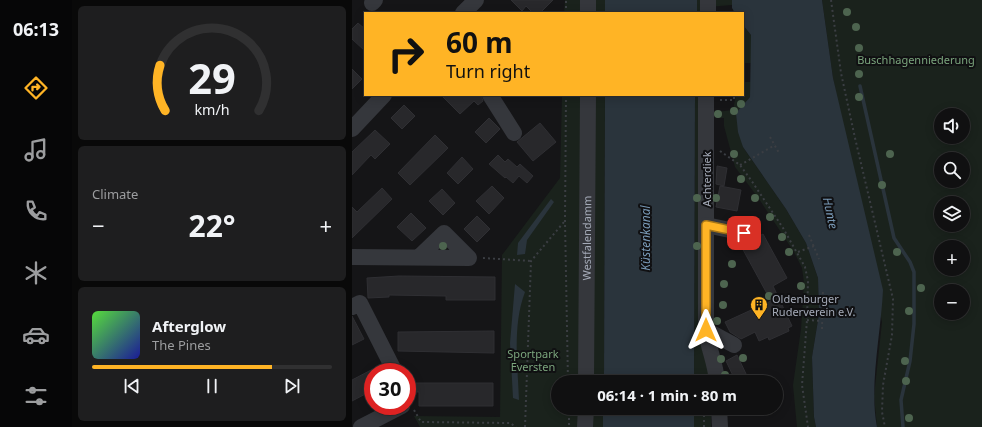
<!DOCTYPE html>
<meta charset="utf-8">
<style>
body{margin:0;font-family:"Noto Sans",sans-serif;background:#1e1e1f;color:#f1f3f6;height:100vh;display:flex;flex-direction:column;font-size:15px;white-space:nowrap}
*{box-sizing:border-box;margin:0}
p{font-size:13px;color:#9c9d9f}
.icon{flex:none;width:22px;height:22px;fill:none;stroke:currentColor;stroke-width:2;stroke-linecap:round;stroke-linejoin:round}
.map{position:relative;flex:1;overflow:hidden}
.drawer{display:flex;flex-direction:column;gap:6px;padding:6px;background:#090909;width:280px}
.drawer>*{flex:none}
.hud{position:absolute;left:12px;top:12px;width:380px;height:84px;border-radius:0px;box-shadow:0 2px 10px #0003,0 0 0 1px #303031;background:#ffb425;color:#111;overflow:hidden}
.controls{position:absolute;left:582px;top:108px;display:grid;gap:8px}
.controls a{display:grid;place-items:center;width:36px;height:36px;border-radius:50%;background:#101011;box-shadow:0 2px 10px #0003,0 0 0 1px #303031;font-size:20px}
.speed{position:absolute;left:12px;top:363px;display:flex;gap:8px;font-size:20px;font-weight:700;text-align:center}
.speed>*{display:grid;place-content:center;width:52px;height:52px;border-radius:50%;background:#101011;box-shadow:0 2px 10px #0003,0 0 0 1px #303031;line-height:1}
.speed .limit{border:6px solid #d22;background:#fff;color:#111}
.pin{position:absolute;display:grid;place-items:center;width:34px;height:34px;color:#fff;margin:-17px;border-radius:8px;box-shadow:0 2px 6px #0006}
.me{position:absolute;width:44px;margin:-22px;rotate:0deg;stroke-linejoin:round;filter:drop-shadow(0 0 3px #0008)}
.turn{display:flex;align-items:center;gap:14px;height:84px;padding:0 16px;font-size:18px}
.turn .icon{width:52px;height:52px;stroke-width:2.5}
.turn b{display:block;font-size:28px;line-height:34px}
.big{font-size:30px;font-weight:700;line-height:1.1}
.drawer .widget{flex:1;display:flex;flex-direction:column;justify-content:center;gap:6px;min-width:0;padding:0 14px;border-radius:6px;background:#1e1e1f}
.drawer .dial{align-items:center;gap:0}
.dial svg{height:104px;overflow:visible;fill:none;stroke:#303031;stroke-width:7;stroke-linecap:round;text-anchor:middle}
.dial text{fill:#f1f3f6;stroke:none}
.song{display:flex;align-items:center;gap:12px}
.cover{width:48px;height:48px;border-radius:6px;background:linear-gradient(135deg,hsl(110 70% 55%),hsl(240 70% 35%))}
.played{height:4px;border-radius:2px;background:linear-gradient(90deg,#ffb425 75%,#303031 75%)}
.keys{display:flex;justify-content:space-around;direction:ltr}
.heat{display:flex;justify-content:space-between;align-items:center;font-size:22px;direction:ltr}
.trip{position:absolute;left:199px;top:375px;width:232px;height:40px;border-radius:20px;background:#101011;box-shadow:0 2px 10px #0003,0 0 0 1px #303031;font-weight:700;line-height:40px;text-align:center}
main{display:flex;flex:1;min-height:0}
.tab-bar{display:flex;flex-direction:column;width:72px;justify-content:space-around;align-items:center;background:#060607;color:#9c9d9f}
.tab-bar .icon{width:28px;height:28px}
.tab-bar .active{color:#ffb425}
.tab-bar b{font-size:18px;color:#f1f3f6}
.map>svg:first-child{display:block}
.green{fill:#1a221c;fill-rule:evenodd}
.water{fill:#2a343c}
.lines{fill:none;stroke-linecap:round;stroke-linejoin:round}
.stream{stroke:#2a343c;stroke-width:3.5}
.building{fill:#28282b;stroke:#2f2f33}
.path{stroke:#3b3e43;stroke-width:2;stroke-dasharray:2 3;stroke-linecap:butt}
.minor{stroke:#35373c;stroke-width:16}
.tree{fill:#4d644f}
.route-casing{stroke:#a67518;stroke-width:10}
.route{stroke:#ffb425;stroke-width:7}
.labels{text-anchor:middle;stroke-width:4;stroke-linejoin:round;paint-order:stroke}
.park-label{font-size:11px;fill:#7ba57d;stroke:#101012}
.street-label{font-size:11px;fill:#a5abb8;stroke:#101012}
.poi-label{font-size:11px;fill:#a5abb8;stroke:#101012;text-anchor:start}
.water-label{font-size:12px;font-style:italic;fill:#799ab7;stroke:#101012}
</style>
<main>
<nav class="tab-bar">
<b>06:13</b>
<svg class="icon active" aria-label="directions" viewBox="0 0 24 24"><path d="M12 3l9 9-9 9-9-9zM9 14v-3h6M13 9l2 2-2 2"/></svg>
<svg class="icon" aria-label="music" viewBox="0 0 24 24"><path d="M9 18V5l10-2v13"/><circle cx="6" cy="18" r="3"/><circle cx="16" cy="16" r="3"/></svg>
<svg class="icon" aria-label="phone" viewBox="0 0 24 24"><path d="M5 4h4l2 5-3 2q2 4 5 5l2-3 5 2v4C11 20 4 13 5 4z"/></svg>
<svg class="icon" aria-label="climate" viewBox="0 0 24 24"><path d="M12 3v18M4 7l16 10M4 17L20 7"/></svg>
<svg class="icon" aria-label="car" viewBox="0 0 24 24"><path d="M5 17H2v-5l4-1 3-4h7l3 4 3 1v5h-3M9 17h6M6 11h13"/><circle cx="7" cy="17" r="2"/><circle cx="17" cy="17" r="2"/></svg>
<svg class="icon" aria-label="filters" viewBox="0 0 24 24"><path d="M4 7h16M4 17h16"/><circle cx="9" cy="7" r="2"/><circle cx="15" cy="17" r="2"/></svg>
</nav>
<section class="drawer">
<div class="widget dial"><svg viewBox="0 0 100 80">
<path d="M14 69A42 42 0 1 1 86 69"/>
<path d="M14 69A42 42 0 0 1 10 34" stroke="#ffb425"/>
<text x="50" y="56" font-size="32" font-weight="700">29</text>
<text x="50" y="72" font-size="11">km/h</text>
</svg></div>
<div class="widget"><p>Climate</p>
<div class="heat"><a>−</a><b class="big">22°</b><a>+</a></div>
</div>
<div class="widget">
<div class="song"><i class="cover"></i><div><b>Afterglow</b><p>The Pines</p></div></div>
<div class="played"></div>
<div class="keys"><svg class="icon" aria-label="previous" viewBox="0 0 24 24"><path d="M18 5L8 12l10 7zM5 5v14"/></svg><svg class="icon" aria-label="pause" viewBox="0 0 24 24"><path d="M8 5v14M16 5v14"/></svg><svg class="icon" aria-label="next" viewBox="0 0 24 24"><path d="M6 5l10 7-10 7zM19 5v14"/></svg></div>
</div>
</section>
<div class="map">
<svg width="630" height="427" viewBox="0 0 630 427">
<rect width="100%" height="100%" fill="#151517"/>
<!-- green -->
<g class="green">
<path d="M213,0H253V13H212Z"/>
<path d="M345,0H380V5L356,7V13H345Z"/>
<path d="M470,0H630V427H525L522,396L530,322L481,78ZM589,115H611V137H589ZM589,159H611V181H589ZM589,203H611V225H589ZM589,247H611V269H589ZM589,291H611V313H589Z"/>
<path d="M391,25L399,35V63H391Z"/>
<path d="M391,82H399L398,97L390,106L391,147L434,209L454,243L466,278L467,314L460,357L462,417L464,427H445L441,385L449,329L452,283L450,268L442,252L407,199L383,167L372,126V118H364V112L381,110L384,95H391Z"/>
<path d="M210,95H253L252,382H206V408H251V427H68L62,416L148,417L150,255L208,178Z"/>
<path d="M343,95H355L359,382H342Z"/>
<rect x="342" y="408" width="17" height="19"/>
</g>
<!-- water -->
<g class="water">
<rect x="253" y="0" width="92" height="13"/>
<path d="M380,0H470L481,78L531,290C529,333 517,386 525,427H464L462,417L460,357L467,314L466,278L454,243L434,209L391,147L386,132L384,113L398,97L399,35L391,25V13H383L380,8Z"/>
<path d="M253,95H343L342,382H252Z"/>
<path d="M199,199L202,202L175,240L173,254L165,255L166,243Z"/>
<path d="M163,284L173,292C160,326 166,365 167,400L161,398L158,343Z"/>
<rect x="251" y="408" width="91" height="19"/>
</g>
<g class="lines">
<!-- stream -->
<path class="stream" d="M508,86L542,238L558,262L562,272V324L558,361L549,400L551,427"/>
</g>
<!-- building -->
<g class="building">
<path d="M159,0H201L188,13H181L174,6L170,11Z"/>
<path d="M6,23L13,29V51L0,39V29Z"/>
<path d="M0,69L10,79L0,89Z"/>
<path d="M89,95H129L131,101L126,105L122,101L108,114Z"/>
<path d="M52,105L63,116L50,129L39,118Z"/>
<path d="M137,118L148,129L134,143L123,132Z"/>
<path d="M188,123L204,142L181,161L165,142Z"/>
<path d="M23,130L38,144L23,159L19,155L0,175V152Z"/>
<path d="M83,135L96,148L58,185L46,173Z"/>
<path d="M146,155L153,162L156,159L165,167L168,164L181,176L175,183L167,176L161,183L154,177L153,178L137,164Z"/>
<path d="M110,157L121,169L106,184L95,173Z"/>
<path d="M365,166L375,168L372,186L364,184Z"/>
<path d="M140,186L152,198L137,214L124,201Z"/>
<path d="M368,186L389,190L385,211L364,207Z"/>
<path d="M30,188L40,199L0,238V207L5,212Z"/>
<path d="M90,189L103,203L91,215L77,201Z"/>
<path d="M59,213L74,228L60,241L45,227Z"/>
<path d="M125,216L138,229L125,242L112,229Z"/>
<path d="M411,234L435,278L421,286L440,326L436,328L437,331L417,340L416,337L407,341L403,332L389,339L378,332L373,322L419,301L389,246Z"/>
<path d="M47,276L143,277V300H94V296L37,295V297L16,298L15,278Z"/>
<path d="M0,316L12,339L0,345Z"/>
<path d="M142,331V353L46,351V332Z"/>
<path d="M385,355L396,378L387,382H384L374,361Z"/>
<path d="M21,369V390L0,401V380Z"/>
<path d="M59,383H141V406H67V392H59Z"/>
</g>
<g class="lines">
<!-- path -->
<g class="path">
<path d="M479,0L489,73L503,138L541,299L540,335L531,385L530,412L533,427"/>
<path d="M214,13V0"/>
<path d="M214,95L213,221L216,382"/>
<path d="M368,100H382V95"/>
<path d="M418,137L427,153"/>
<path d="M368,151L388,165L399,180L431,228L453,267L456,281L455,320L450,385L456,427"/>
<path d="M388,165L423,145"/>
<path d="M457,235L467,259"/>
<path d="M446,252L462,246"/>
<path d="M131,258L179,261"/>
<path d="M456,300H470"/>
<path d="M455,320L470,321"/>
<path d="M470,329L471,289"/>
<path d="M217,408V427"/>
<path d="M62,410L69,422L158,423L164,427"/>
<path d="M173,427L179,261L212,222"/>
<path d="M352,427V408"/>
</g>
<!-- minor -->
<g class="minor">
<path d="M236,0V13"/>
<path d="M20,3L23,0"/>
<path d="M111,13L124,0"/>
<path d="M356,13V0"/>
<path d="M138,95L162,133"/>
<path d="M354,95V330C356,348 364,364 365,382"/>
<path d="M0,129L32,95"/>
<path d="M354,225L392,233"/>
<path d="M0,257L117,258L92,233L67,257"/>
<path d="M0,307L8,303L43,372"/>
<path d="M354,330L382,345"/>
<path id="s1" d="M234,382L236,95"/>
<path d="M367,408L368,427"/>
<path d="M9,427L50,406"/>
<path d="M233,427L234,408"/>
</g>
</g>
<!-- trees -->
<g class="tree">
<circle cx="495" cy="12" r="4"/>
<circle cx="504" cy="27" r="4"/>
<circle cx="507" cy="48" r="4"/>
<circle cx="507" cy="74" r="4"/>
<circle cx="507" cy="97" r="4"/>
<circle cx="389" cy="104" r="4"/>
<circle cx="382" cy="111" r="4"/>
<circle cx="366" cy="114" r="4"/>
<circle cx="382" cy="154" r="4"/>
<circle cx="538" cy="154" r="4"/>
<circle cx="389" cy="179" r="4"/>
<circle cx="530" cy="185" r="4"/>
<circle cx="345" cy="198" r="4"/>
<circle cx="364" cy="198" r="4"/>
<circle cx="403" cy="198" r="4"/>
<circle cx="418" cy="217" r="4"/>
<circle cx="430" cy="237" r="4"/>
<circle cx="91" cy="246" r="4"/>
<circle cx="345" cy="246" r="4"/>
<circle cx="437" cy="252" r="4"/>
<circle cx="545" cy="252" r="4"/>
<circle cx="380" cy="264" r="4"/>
<circle cx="372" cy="284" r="4"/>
<circle cx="449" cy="286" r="4"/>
<circle cx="569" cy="288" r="4"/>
<circle cx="417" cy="296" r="4"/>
<circle cx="371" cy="305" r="4"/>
<circle cx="557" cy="311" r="4"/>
<circle cx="365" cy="321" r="4"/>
<circle cx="391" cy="358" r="4"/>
<circle cx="369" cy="359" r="4"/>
<circle cx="553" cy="361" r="4"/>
<circle cx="373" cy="375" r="4"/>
<circle cx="554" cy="381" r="4"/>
<circle cx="557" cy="418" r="4"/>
</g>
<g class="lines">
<defs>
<path id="route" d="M354,330V225L392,233"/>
</defs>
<!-- route casing -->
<use href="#route" class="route-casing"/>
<!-- route -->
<use href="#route" class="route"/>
</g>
<!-- icons -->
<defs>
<symbol id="building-pin" viewBox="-11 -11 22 30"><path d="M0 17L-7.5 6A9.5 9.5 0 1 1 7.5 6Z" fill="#ffb425" stroke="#101012"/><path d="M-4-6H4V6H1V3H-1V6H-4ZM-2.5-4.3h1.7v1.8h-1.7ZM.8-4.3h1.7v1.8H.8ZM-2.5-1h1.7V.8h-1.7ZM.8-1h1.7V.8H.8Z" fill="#111"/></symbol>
</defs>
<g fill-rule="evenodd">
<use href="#building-pin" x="397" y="295" width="20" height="27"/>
</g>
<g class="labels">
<!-- park labels -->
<g class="park-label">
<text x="564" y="64">Buschhagenniederung</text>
<text x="181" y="358">Sportpark<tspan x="181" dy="13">Eversten</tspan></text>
</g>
<!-- street labels -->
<g class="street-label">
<text transform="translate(355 179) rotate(-90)" y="4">Achterdiek</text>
<text dy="4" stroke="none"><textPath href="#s1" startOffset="144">Westfalendamm</textPath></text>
</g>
<!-- poi labels -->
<g class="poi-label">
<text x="420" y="303">Oldenburger<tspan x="420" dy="13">Ruderverein e.V.</tspan></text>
</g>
<!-- water labels -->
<g class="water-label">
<text transform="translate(478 213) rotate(78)" y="4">Hunte</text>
<text transform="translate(294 238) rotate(-90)" y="4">Küstenkanal</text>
</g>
</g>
</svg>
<div class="controls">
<a><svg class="icon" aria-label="sound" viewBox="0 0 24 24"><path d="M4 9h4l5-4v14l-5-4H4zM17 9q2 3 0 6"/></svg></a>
<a><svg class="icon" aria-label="search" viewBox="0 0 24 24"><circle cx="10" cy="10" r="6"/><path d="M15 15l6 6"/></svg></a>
<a><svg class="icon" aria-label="layers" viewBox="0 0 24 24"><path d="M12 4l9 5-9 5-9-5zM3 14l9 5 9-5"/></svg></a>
<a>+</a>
<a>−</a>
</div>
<div class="speed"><div class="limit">30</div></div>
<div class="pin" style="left:392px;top:233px;background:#d93025"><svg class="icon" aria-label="arrive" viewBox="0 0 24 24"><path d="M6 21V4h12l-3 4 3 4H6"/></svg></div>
<svg class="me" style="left:354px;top:330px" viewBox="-20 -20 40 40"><path d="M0-17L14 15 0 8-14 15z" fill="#ffb425" stroke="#fff" stroke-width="4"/></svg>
<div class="trip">06:14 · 1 min · 80 m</div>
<div class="hud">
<div class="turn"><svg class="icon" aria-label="right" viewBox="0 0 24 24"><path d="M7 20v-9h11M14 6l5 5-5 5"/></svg><div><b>60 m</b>Turn right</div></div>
</div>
</div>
</main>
